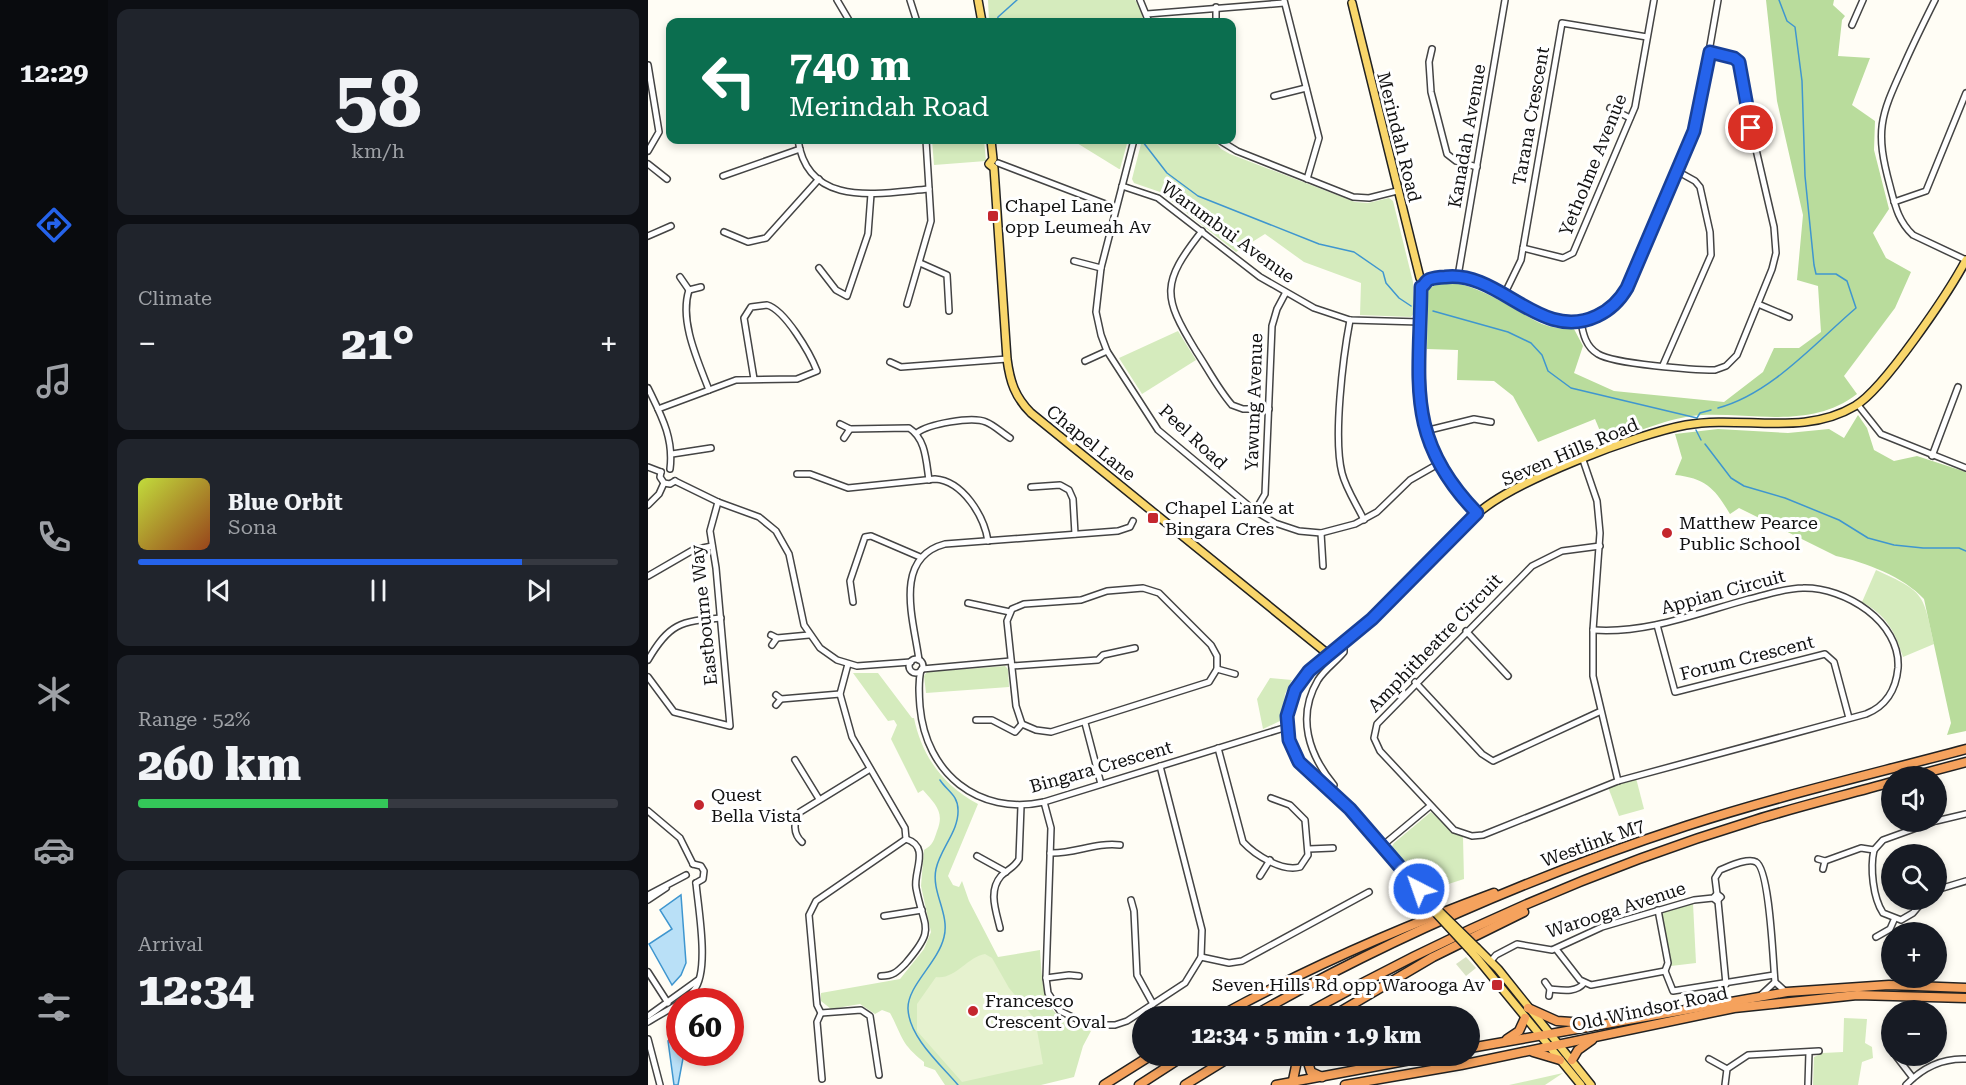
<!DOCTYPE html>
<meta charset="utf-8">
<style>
body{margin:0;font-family:"Roboto Serif",serif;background:#20242c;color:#f1f3f6;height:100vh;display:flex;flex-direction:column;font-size:22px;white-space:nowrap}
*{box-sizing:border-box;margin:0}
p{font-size:20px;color:#9ea1a6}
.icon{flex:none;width:33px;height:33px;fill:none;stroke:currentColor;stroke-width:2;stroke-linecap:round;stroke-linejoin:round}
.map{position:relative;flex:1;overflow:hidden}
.drawer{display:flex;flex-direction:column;gap:9px;padding:9px;background:#0d0f14;width:540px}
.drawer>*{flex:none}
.hud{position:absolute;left:18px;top:18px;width:570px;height:126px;border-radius:12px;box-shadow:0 3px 9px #0003;background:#0b6e4f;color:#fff;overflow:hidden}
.controls{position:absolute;left:1233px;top:766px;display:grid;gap:12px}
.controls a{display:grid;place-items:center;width:66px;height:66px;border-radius:50%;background:#171b24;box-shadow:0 3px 9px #0003;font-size:30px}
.speed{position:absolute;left:18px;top:988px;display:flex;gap:12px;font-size:30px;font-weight:700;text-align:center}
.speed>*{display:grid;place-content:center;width:78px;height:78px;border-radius:50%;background:#171b24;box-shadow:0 3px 9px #0003;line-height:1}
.speed .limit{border:9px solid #d22;background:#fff;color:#111}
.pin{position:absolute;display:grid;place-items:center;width:51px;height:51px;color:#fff;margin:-26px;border:3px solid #fff;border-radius:50%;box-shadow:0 2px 6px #0007}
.me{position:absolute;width:66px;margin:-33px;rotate:319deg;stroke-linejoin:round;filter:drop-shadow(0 0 4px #0008)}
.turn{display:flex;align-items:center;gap:21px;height:126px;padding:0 24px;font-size:27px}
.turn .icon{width:78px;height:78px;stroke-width:2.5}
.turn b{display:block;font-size:42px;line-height:51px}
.big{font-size:45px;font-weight:800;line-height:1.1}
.drawer .widget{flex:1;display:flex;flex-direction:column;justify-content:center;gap:9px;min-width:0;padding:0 21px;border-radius:12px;background:#20242c}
.drawer .dial{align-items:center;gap:0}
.dial b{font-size:78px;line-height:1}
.song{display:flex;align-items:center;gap:18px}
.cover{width:72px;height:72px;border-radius:9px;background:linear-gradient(135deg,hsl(70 70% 55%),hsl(20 70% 35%))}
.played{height:6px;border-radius:3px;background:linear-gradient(90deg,#2563eb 80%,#363941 80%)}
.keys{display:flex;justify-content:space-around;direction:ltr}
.heat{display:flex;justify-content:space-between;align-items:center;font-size:33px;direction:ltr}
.charge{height:9px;border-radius:4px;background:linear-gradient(90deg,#34c759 52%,#363941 0)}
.trip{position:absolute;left:484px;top:1006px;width:348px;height:60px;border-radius:30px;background:#171b24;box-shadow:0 3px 9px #0003;font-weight:800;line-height:60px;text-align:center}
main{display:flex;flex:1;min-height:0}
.tab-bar{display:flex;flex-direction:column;width:108px;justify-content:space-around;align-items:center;background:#090b0e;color:#9ea1a6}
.tab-bar .icon{width:42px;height:42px}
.tab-bar .selected{color:#2563eb}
.tab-bar b{font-size:27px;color:#f1f3f6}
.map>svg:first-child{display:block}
.green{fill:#d5ebbd}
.forest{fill:#b9dc9c}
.cemetery{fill:#d9e3c4}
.pitch{fill:#e6f2cf}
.water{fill:#b9e0f7;stroke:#3f96cf;stroke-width:1.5}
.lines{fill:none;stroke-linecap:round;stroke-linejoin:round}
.stream{stroke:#3f96cf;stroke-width:1.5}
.minor-casing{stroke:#444;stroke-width:8}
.major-casing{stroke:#222;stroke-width:10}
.highway-casing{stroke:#222;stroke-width:11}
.minor{stroke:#fff;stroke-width:5}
.major{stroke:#f9d66b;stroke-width:7}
.highway{stroke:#f5a25d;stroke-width:8}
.major-bridge-casing{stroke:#222;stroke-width:10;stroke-linecap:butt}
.major-bridge{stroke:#f9d66b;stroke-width:7}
.route-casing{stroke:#184099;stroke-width:15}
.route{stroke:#2563eb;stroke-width:10}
.poi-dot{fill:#c4262e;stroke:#fff;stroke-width:2}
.labels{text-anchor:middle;stroke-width:6;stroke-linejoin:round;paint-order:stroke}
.street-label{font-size:18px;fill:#111;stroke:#fff}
.poi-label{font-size:18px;fill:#111;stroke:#fff;text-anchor:start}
</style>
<main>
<nav class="tab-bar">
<b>12:29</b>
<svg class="icon selected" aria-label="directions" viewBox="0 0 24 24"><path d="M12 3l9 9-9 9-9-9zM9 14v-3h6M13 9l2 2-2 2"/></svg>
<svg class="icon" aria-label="music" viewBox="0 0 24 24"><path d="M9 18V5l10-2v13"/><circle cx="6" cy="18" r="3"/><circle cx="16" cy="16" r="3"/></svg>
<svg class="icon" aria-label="phone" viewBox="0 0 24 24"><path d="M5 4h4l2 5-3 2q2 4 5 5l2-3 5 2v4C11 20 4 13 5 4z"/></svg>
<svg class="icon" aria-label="climate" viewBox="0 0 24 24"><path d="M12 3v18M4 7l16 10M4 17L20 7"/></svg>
<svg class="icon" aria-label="car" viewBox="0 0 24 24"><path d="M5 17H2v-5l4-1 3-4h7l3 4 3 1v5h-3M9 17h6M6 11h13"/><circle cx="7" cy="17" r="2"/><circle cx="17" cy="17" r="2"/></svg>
<svg class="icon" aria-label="filters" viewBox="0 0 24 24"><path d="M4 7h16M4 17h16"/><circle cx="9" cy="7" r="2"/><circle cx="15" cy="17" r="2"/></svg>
</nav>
<section class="drawer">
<div class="widget dial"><b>58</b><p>km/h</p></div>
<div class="widget"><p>Climate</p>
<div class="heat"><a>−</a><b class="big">21°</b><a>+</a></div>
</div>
<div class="widget">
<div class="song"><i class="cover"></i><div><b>Blue Orbit</b><p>Sona</p></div></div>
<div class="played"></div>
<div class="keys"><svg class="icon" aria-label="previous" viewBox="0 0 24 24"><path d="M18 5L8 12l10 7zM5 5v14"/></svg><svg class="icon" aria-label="pause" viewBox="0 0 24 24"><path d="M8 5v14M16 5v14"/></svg><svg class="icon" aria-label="next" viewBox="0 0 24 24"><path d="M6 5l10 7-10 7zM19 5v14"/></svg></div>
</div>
<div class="widget"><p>Range · 52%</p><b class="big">260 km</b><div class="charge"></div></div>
<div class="widget"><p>Arrival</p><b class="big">12:34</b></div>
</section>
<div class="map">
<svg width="1318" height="1085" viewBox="0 0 1318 1085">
<rect width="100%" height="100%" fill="#fffdf5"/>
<!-- green -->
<g class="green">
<path d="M340,0H487L494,10L495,22H341Z"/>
<path d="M284,140H336L338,161L286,165Z"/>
<path d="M424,140H480L472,169H471Z"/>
<path d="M494,140H566L573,149L582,154L707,202L720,203L741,198L745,201L765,282L766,313L763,317L712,315L713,283L656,262L617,234L588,252L512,192L486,183L484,179Z"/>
<path d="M530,331L548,360L494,394L471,358Z"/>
<path d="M1228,570C1277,592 1275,593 1286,644L1255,657C1247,631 1238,615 1214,602Z"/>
<path d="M357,666L360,669L361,687L278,693L276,676L279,672Z"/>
<path d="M205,673H230L264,718H266C274,757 296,786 330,804L300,876L305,885L311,887L314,881L321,901L350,957L392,950C395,994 394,1018 443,1031L435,1046L426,1077L393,1085H297L287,1070L276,1066V1062C252,1043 255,1037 242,1013L234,1010L227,1014L212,1004L183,1009L173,1001V993L252,979L276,949L283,932L273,886L276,850C285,845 286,840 289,831C297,812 287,804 275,790L270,793L243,739L249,725L246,720L240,721Z"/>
<path d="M622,678L644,680L637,694L634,720L615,729L609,699Z"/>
<path d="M988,778L996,809L971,816L960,787Z"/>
<path d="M783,812L804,831L815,837L816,879L782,890L774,882L772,883L743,848L746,843Z"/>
<path d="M1045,903L1048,963L1023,966L1012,917L1016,912Z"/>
<path d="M1196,1018L1219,1019L1217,1043L1224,1047L1225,1058L1214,1062L1210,1085H1165L1166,1057L1175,1053L1195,1052Z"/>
<path d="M915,1073L897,1085H861Z"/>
</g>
<!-- forest -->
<g class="forest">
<path d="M1118,0H1186L1185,5L1197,16L1194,20L1190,56L1222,58L1204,105L1227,121L1226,150L1241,209L1225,233L1238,258L1263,272L1247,308L1196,376L1209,394C1164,429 1106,413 1054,415C1021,417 988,433 957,443L947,419L890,442L865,396L846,381L809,380L810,350L779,349L780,291C802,263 870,313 894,324C904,328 915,329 926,329L935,346L926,373L966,391L1076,402L1115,372L1126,348H1151L1173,332L1170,286L1149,280L1155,215L1129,101Z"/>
<path d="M1210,415L1219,428L1226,450L1246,461L1269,456L1318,472V731L1299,735L1303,723L1276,599C1256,577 1217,562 1188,556L1091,508L1082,514C1067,489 1058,478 1027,475L1034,458L1027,434L1070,429L1140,433L1181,429L1196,438Z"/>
</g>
<!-- cemetery -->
<path class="cemetery" d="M818,957L828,968L818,976L808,964Z"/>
<!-- pitch -->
<path class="pitch" d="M337,954L344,958L361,988L387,1019L395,1064L314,1082L269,1031V1004L288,977C307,980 319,957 337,954Z"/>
<!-- water -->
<g class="water">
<path d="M33,895L38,963L33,975L24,985L1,944L24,929L12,910Z"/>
<path d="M67,992L73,993L77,1000L55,1002Z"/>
<path d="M31,1025L32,1053H36L30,1085H26L20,1041Z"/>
</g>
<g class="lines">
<!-- stream -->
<g class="stream">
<path d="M349,22L350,17L369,0"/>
<path d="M495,142L519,173L550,196L671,244L706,252L735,272L738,283L751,298L763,306"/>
<path d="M785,311L860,332L883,343L894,355L900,371L923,388L1049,418"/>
<path d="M1070,408C1123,394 1167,343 1208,308L1199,281L1188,274H1168L1166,265L1157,176L1154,81L1147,27L1139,21L1131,0"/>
<path d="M1049,418L1052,413L1063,410"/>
<path d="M1048,430L1053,440"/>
<path d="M1057,444L1083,478L1096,486L1137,498L1191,520L1220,538L1246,545L1275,548H1311L1318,551"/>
<path d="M292,780C299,791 310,795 310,810C311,831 292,849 288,869C283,892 302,914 296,937C290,963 259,986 260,1009C261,1037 293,1065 310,1085"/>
</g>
<defs>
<g id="minor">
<path d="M189,0L202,22"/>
<path d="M262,0L269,22"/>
<path d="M492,0L501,22"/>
<path d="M636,0L671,138L659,179"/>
<path d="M1287,0C1276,22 1265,44 1255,67C1232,117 1227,131 1242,186C1247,205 1250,221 1265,235L1318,260"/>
<path d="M499,14L636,3"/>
<path d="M568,22V7"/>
<path d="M1204,25L1215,0"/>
<path d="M784,49L781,62L783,92L799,154L808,161L829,167"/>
<path d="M0,65L11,132L0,151"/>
<path d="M626,96L658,88"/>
<path d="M962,108L982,118"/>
<path d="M150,140C160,209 231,193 281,189"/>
<path d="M486,140L453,268L448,312L453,335L459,351L510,430L607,511L627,523L651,531L673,533L707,524L729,512L762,480L790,464"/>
<path d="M571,140L589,151L705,197L721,198L749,191"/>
<path d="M350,163L468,208"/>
<path d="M0,164L19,179"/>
<path d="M75,176L152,149"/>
<path d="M474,186L510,198L612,277L666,308L702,320L772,322"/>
<path d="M1246,202L1278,191L1318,93"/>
<path d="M554,231C513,283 514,296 548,351C560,369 570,389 584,405L595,409H621"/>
<path d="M76,232L100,242L118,238L171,179"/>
<path d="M0,236L23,226"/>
<path d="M875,248L915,258L925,253L987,107L1006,0"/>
<path d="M426,261L453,268"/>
<path d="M272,263L299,275L301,311"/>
<path d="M171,268L188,290L199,296L220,234L223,194"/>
<path d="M810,276L857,0"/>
<path d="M32,277L41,290"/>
<path d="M778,281C792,278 804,274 818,278C863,289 901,340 950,316C962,310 972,300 979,288L1049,120L1070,0"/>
<path d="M41,290C31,321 50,361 61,390"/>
<path d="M41,290L53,287"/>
<path d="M856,295L873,260L914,23L999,37"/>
<path d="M259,304L283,221L278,140"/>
<path d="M1110,304L1141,317"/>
<path d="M702,320C695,357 685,438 694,473C698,489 709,505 716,520"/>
<path d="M933,322C935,334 938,347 950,354C966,364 1046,370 1067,370L1078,366L1089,355L1124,269L1128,253L1126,227L1103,128L1092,65L1086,58L1062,52"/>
<path d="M437,361L459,351"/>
<path d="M242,362L253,367L359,359"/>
<path d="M1015,365L1063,255L1062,232L1052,187L1047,181L1029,171"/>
<path d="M0,388C13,415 26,438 22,469"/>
<path d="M1210,405L1233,434L1318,468"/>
<path d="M10,409L88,380L149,379L169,371C162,353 137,310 119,305L103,307L96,318L106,379"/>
<path d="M192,424L202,429L261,428C278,439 278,461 281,480"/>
<path d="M777,431L826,419L843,422"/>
<path d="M269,433C280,424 324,416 338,422C346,425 354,433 362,438"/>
<path d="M196,438L202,429"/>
<path d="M24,454L63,448"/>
<path d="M1284,456L1310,387"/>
<path d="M935,460L949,501L952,533L945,630V676L970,781"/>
<path d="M0,467L13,472"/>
<path d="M13,472L12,477L16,483L22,484L27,481"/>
<path d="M149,474H162L200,488L287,479C315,481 336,516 340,541"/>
<path d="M27,481L70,502L111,517L128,531L141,554L156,625L172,648L189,660L209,666L263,662"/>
<path d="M383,487L412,485L421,490L425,499L427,534"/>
<path d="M0,505L11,494L16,483"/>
<path d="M607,511L617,494L624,326L629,309L637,294"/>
<path d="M673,533L675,566"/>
<path d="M0,576L45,550L64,546"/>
<path d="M495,588L511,593L563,645L569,656V669L561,682L403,732L388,730L374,724L368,706L359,621L364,609L376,604L433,600L459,591Z"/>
<path d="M205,602L202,581L217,537L223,536L272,557"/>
<path d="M320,603L362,612"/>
<path d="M1009,625L1027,692L1177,654L1186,662L1201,718"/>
<path d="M945,630C998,634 1050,613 1101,599C1119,595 1137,588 1155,588C1197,587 1253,622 1250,668C1248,690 1238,706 1218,714L970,781L835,835L824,836L806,830L732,751L726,738L729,724L884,566L914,551L952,546"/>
<path d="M818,631L860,676"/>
<path d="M123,635L129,638L124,645"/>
<path d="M129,638L161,635"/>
<circle cx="268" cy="666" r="7"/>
<path d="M0,660C21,624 32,621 73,618"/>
<path d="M271,660C266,621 244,558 297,544L470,531L482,527L485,521"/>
<path d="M200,664L192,694L204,737L257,828L258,839L168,901L161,915L169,1005L173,1013L213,1010L222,1016L231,1075"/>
<path d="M364,666L450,660L455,655L487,648"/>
<path d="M274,669L363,661"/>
<path d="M569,669L587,674"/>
<path d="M273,670C270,682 271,694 272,707C278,773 330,816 396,802L639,727"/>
<path d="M0,677L26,712L82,726L68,568L62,531L70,502"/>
<path d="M767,682L834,754L845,761L951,712"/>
<path d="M128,695L133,699L128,705"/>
<path d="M133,699L192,694"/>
<path d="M328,720H344L367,732L374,724"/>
<path d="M437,723L453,784"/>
<path d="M570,748L595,842C607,855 634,872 652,867L660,855L657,820L642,805L623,798"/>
<path d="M147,760L171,799"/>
<path d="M683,792L686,785C661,755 648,717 670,680C677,669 688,662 696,652V642"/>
<path d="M396,802L403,828L398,978L400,993L412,1011L441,1025H467L479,1021L537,983L553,957L554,930L512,766"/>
<path d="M0,811L32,838L45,864"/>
<path d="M1288,821L1318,814"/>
<path d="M154,842C145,834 145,821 152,812L222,769"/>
<path d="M734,846L782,806"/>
<path d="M661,849L685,848"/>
<path d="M1226,850C1222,868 1225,898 1235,913L1253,920L1265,913L1276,900"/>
<path d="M1226,850L1235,840L1285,822"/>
<path d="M402,853C426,854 448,842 472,845"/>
<path d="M329,856L358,872"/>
<path d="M1170,859L1177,861L1175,869"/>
<path d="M1177,861L1213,848L1226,850"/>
<path d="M45,864L53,866L56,871L55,879L48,883"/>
<path d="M612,876L622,860"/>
<path d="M1288,890L1318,881"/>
<path d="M1069,894L1067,878L1072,870C1080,867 1100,857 1108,862C1122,869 1125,963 1127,982L1138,992"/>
<path d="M0,895L38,875"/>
<path d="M0,900L18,888"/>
<path d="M483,900L486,911L489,975L505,1004"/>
<path d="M1070,901L1078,984"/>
<path d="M1010,910L1020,963L1017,971L1025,991L1126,975"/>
<path d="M236,916L274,910"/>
<path d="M352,928C348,911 340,891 353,876C359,870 367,867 371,859L373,806"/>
<path d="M1228,937L1242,929L1246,920"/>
<path d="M908,949L932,980L943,985L1017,971"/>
<path d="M553,957L581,963L594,961L721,892"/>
<path d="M842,962L848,955L869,944L904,950L954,927L1046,900L1065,898L1069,901L1073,897L1069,894L1065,898"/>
<path d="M0,972L20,1003"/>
<path d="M233,976C245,976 249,972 257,964C289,927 276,930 268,888C265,871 283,847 258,839"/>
<path d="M398,978L421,975L431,976"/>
<path d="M897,982L902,989L901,996"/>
<path d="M902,989C914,990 928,993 936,983"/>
<path d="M1113,995L1127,982"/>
<path d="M173,1013L169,1022L174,1079"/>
<path d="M0,1016L50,980"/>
<path d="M0,1022C15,1012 35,1004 46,990C62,971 50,907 48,883"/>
<path d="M0,1039L12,1085"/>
<path d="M1248,1056L1265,1078"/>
<path d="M1061,1059L1079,1069"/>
<path d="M1077,1085L1079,1069L1100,1055L1171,1051"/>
<path d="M1160,1085L1161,1052"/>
<path d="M1258,1085C1274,1068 1294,1058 1318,1059"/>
</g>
<g id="major">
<path d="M330,0L334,22"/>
<path d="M704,3L772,278"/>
<path d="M343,140L345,159L341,164L346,168L359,359C362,382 367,397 383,413L680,654"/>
<path d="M773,287C772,382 756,438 829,514"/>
<path d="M784,904C757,873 732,840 704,811C684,791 652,774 643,746C623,685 679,657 718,624C758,590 790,548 829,514C865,481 989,434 1038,425C1095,415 1155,437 1207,406C1236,389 1301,292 1318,260"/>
<path d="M829,948L850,969L943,1085"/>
<path d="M824,952L933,1085"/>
</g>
<g id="highway">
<path d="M1262,777L1318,762"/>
<path d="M880,1008L909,1021L938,1023"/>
<path d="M570,1017C659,968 751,928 846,893"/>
<path d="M603,1017C740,939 888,875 1038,826C1130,796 1225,774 1318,749"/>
<path d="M652,1017C796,936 949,868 1107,820C1152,806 1198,795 1244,782"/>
<path d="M683,1017L785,957L876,912"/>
<path d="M859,1039L871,1031L877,1018"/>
<path d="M822,1048L1139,992L1241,985L1318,988"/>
<path d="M885,1052L912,1060"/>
<path d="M658,1056L663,1072L674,1077"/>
<path d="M924,1060L930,1050L944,1040"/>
<path d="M456,1085L502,1056"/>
<path d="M491,1085L536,1056"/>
<path d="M537,1085L584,1056"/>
<path d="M628,1085L784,1056"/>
<path d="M644,1085L650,1056"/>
<path d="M697,1085L813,1065L1086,1008L1209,995L1318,998"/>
</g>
</defs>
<!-- minor casing -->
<use href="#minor" class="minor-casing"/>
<!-- major casing -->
<use href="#major" class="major-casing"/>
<!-- highway casing -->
<use href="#highway" class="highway-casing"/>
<!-- minor -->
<use href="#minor" class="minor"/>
<!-- major -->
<use href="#major" class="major"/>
<!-- highway -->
<use href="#highway" class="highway"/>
<defs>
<g id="major-bridge">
<path d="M784,904L786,911L824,952"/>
<path d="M784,904L829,948"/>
</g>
</defs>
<!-- major-bridge casing -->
<use href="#major-bridge" class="major-bridge-casing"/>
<!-- major-bridge -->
<use href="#major-bridge" class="major-bridge"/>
</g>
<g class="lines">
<defs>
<path id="route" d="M771,889L702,809L651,762L641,740L639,716L647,690L661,671L724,619L829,513C756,438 772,382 773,287C776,286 777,283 779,281C782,278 793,277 797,277C852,270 892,343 949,316C962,310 972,300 979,288L1046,131L1062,52L1086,58L1091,62L1103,128"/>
</defs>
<!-- route casing -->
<use href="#route" class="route-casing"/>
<!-- route -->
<use href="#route" class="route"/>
</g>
<!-- markers -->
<g class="poi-dot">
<rect x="339" y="210" width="12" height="12" rx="3"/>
<rect x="499" y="512" width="12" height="12" rx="3"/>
<circle cx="1019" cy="533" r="6"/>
<circle cx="51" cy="805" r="6"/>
<rect x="843" y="979" width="12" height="12" rx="3"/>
<circle cx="325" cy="1011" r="6"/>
</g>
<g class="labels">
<!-- street labels -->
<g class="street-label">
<text transform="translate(883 116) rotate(-80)" y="6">Tarana Crescent</text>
<text transform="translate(819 136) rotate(-80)" y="6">Kanadah Avenue</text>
<text transform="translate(751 137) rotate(76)" y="6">Merindah Road</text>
<text transform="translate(945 165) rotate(-68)" y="6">Yetholme Avenue</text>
<text transform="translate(580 232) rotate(36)" y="6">Warumbui Avenue</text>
<text transform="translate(606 402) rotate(-88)" y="6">Yawung Avenue</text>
<text transform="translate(545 437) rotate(43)" y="6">Peel Road</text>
<text transform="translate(443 443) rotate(39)" y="6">Chapel Lane</text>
<text transform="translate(922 452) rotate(-23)" y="6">Seven Hills Road</text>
<text transform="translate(1075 592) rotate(-15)" y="6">Appian Circuit</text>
<text transform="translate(56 615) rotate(-96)" y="6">Eastbourne Way</text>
<text transform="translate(787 643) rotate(-46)" y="6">Amphitheatre Circuit</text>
<text transform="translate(1099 658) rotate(-14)" y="6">Forum Crescent</text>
<text transform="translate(453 767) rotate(-16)" y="6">Bingara Crescent</text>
<text transform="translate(945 843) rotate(-20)" y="6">Westlink M7</text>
<text transform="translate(968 910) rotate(-18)" y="6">Warooga Avenue</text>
<text transform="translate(1002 1009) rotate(-12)" y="6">Old Windsor Road</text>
</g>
<!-- poi labels -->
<g class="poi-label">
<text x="357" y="212">Chapel Lane<tspan x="357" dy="21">opp Leumeah Av</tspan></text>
<text x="517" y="514">Chapel Lane at<tspan x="517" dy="21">Bingara Cres</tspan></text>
<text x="1031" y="529">Matthew Pearce<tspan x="1031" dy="21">Public School</tspan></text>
<text x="63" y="801">Quest<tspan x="63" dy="21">Bella Vista</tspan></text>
<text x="837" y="991" text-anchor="end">Seven Hills Rd opp Warooga Av</text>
<text x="337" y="1007">Francesco<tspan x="337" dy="21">Crescent Oval</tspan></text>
</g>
</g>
</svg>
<div class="controls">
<a><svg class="icon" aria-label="sound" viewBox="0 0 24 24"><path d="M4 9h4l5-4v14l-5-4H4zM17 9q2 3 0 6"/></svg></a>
<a><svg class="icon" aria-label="search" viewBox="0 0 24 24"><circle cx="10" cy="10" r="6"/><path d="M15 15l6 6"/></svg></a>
<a>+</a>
<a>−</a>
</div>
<div class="speed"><div class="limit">60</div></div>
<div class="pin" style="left:1103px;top:128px;background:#d93025"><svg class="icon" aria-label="arrive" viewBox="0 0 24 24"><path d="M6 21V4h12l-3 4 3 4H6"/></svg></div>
<svg class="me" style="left:771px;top:889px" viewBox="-20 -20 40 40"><circle r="17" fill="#2563eb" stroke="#fff" stroke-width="3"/><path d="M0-11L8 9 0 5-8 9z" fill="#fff"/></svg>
<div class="trip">12:34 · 5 min · 1.9 km</div>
<div class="hud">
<div class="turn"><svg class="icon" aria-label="left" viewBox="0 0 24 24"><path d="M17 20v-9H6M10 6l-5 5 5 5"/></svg><div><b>740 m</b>Merindah Road</div></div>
</div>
</div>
</main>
